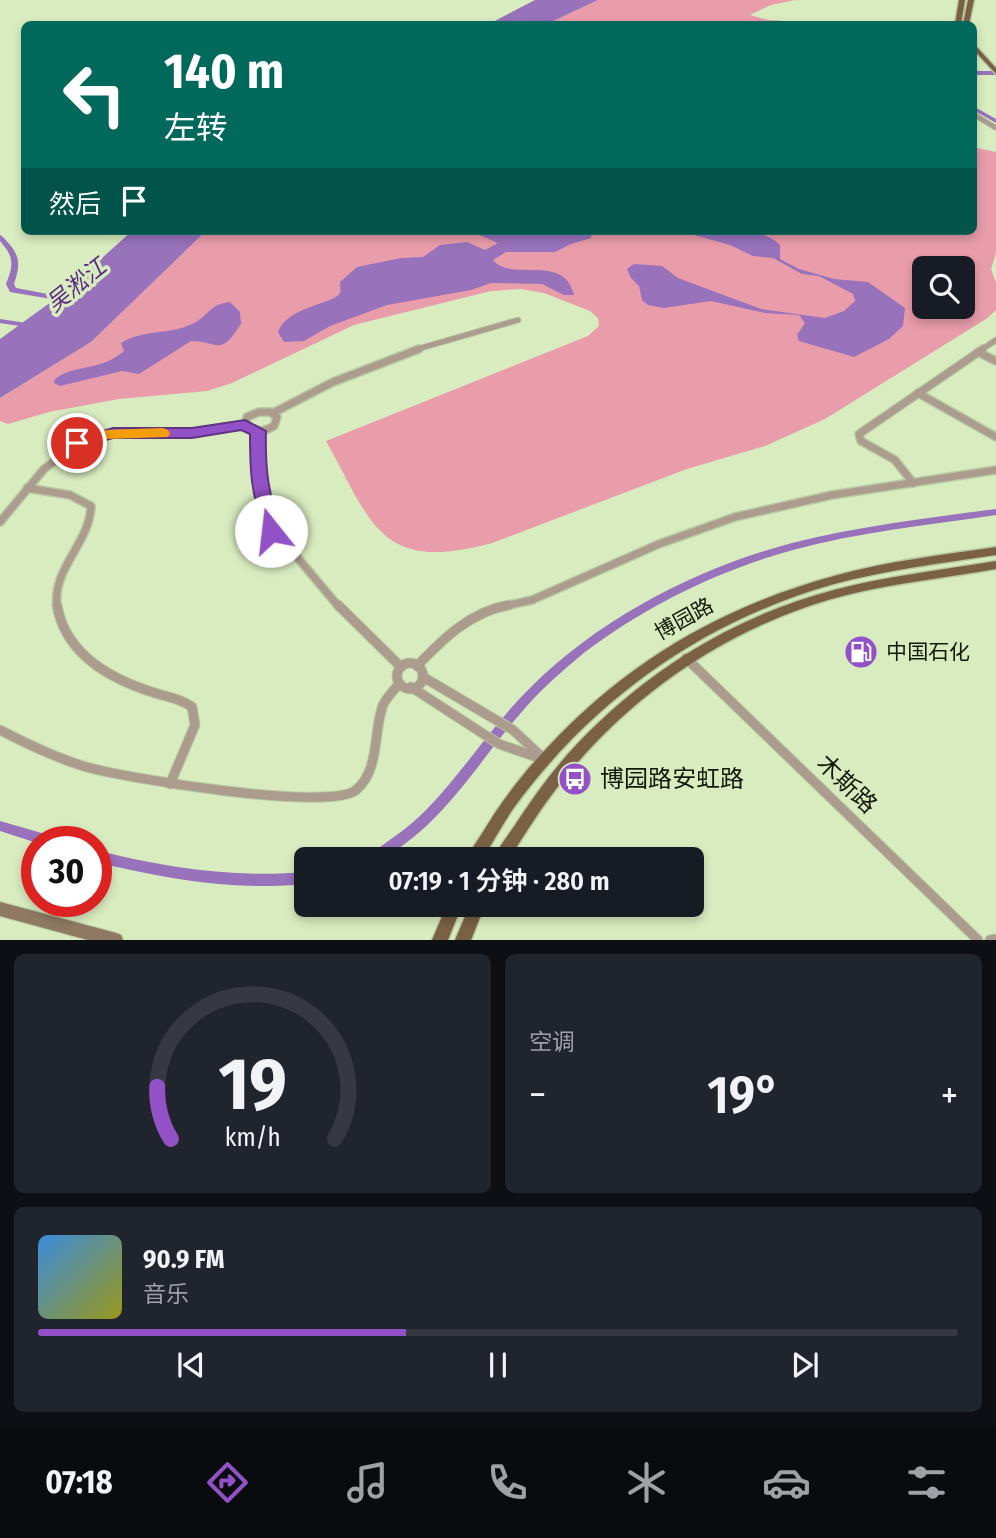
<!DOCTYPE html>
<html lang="zh">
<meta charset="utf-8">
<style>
body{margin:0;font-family:"Fira Sans Condensed","Noto Sans SC",sans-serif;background:#20242c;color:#f1f3f6;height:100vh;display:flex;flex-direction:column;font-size:26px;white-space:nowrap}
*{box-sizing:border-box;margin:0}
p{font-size:23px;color:#9ea1a6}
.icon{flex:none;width:38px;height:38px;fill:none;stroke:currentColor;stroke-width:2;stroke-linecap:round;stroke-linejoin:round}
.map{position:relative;height:940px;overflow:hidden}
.sheet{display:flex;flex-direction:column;gap:14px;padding:14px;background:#0d0f14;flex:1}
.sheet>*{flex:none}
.top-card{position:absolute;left:21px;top:21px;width:956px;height:214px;border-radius:10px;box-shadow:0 4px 10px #0003;background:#00695c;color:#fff;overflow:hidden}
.fabs{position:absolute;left:912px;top:256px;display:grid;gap:14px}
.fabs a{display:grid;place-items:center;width:63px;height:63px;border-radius:10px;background:#171b24;box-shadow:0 4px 10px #0003;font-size:35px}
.speed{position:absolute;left:21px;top:826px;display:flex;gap:14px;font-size:35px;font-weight:700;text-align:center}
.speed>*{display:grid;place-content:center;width:91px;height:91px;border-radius:50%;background:#171b24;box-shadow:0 4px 10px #0003;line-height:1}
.speed .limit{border:10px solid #d22;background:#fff;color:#111}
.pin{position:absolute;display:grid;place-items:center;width:60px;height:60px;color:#fff;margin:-30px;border:4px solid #fff;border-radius:50%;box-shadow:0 2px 7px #0007}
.me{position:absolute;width:77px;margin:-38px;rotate:344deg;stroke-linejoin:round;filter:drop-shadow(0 0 5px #0008)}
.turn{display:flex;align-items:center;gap:24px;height:147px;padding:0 28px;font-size:32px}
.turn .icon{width:91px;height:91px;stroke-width:2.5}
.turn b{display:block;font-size:49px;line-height:60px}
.then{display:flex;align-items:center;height:66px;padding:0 28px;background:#0003;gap:14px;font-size:26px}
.big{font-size:52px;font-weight:600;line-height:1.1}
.sheet .tile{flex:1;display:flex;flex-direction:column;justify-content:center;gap:10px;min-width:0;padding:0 24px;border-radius:10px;background:#20242c}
.sheet .dial{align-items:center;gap:0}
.dial svg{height:182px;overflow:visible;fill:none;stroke:#363941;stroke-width:7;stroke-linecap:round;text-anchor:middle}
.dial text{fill:#f1f3f6;stroke:none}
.song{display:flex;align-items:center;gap:21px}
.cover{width:84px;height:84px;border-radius:10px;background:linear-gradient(135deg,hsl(210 70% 55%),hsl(60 70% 35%))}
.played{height:7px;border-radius:4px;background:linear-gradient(90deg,#9251c6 40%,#363941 40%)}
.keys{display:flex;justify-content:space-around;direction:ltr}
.heat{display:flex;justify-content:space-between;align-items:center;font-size:38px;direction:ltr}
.sheet .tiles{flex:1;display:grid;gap:14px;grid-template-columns:1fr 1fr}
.tile:last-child{grid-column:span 2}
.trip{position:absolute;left:294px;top:847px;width:410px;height:70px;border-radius:10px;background:#171b24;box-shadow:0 4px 10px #0003;font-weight:600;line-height:70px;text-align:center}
.dock{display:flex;height:112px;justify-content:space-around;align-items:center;background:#090b0e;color:#9ea1a6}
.dock .icon{width:49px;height:49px}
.dock .current{color:#9251c6}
.dock b{font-size:32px;color:#f1f3f6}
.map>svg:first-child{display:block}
.green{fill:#e99caa;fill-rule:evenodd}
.water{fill:#9872bb}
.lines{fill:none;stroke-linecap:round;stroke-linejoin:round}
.canal{fill:#9872bb;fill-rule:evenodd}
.street-far3-casing{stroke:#b9caa3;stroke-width:6}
.street-far2-casing{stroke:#b9caa3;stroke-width:7}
.street-far1-casing{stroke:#b9caa3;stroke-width:10}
.street-casing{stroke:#b9caa3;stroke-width:11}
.secondary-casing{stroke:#b9caa3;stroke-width:2}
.primary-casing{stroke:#b9caa3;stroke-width:3}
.street-far3{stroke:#ab9c8d;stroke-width:4.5}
.street-far2{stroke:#ab9c8d;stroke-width:5}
.street-far1{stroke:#ab9c8d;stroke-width:7}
.street{stroke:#ab9c8d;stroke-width:9}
.secondary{fill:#8f7963;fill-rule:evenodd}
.primary{fill:#7a6045;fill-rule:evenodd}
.route{fill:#9251c6;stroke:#5f3581;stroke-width:2}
.slow{fill:#f59e0b}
.labels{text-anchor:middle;stroke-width:7;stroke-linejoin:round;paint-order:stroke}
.street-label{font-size:21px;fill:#131909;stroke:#d9ecc0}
.poi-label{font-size:21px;fill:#131909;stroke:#d9ecc0;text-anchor:start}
.water-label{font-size:23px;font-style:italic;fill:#5a2880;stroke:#d9ecc0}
.near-poi-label{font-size:24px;fill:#131909;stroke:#d9ecc0;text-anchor:start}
.near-street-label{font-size:24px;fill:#131909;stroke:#d9ecc0}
</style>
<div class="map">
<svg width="996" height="940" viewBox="0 0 996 940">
<rect width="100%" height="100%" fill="#d9ecc0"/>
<!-- green -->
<g class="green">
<path d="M598,0H795L771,5L750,15L768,20L839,24H547Z"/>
<path d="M973,147L996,152V253L991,269L996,283V310L986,319L825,419L765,446L687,469L492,543C381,573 373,526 326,441L588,336L599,326L598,318L590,311L544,293L521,289L491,291L354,325L232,383L207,391L119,399L49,412L8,424L0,421V398L91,342L206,231H973ZM924,268H962V306H924Z"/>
</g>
<!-- water -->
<g class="water">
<path d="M535,0H598L547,24H489Z"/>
<path d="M132,231H206L91,342L0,398V339L62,294Z"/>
<path d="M470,231H592L591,238L571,244L555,252H506L493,260C511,283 564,252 574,295H564L542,284L491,283L471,290L387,305L330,326L304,341L284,342L278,332C287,306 335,304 340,293C341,290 340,286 340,282L357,267L401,258L423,257L440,245L467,242L485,250L498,243Z"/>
<path d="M680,231C710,231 756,222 780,245V259L799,269L834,279L868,282L905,308L903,326L889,339L854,357L799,341L797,335L805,323L799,315L765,313L711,301L664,308L648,305L642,300L639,286L631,278L627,269L634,264L662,266L678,278L761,309L825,318L844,311L855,301L853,294L819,276L802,274L773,258L753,256L730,245Z"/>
<path d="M230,302L240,312L241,324C219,357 221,342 191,341L139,374L122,371L60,386L54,383L55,379C77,363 100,372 124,351L121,343C144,329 169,335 192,324C208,317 209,304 230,302Z"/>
</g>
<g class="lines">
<!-- canal -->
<g class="canal">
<rect x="973" y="71" width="23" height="4"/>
<path d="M973,106L996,119V123L973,110Z"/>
<path d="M0,235L2,236C19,254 22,260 14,284L16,288L69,298V302L10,292L6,284C14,264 14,257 0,241Z"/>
<path d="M0,319L33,324L37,326L33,328L0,323Z"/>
<path d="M996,509V515C928,525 859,532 793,550C719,570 646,606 585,652C562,671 539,691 520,714C480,760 448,816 396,850C392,853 387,858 383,859C379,860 371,859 367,859L369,855C389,840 409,828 427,809C464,771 492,725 530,688C600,618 697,568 792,543C859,526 928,518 996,509Z"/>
<path d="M0,821L52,836L56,838L58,842H37V843L0,831Z"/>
<path d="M96,850C166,868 234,878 306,872V884C235,891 165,879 96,862Z"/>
</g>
<defs>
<path id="street-far3" d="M973,114L996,128"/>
<g id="street-far2">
<path d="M414,350L518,320"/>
<path d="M981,350L996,340"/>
</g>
<g id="street-far1">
<path d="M978,352L996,361"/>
<path d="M918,393L996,437"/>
<path d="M259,412H270L277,417L274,426C264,432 254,433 245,425L247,417Z"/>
<path d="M273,413L333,382L419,349"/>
<path d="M258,431L260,488L274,530"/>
<path d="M913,483L895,460L861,441L859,434L983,349"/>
<path d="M27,488L70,495L91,506C90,543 52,568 57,607"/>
<path d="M0,522L44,469L83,440L112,433H192L245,425"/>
<circle cx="276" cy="535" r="6"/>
<path d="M281,538L339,607"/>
<path d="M500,607L532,600L659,544L735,517L832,495L996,470"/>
</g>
<g id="street">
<path d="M57,605C65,653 108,678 152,692C166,697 180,698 192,707L195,725L170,784"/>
<path d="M338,605L401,667"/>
<path d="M686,658L978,940"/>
<circle cx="410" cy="676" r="13"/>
<path d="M417,666C444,638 470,612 509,605"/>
<path d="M423,677L513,730L542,757"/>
<path d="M411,687L499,744L545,760"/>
<path d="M0,730C27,744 54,757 83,766C122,778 330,812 356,790C380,770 373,732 383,705C387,697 393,691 399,684"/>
<path d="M990,940L996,939"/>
</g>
<path id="secondary" d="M0,902L116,933L121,935L123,940H88L0,916Z"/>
<g id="primary">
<path d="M959,0H965L961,24H955Z"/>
<path d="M968,0H974L969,24H963Z"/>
<path d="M973,43L996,68V74L973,49Z"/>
<path d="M996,547V555C942,563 887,570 834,584C703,621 592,700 513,809C502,825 493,843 482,859H467C471,850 477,841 483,832C501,802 523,773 547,748C627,662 721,607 834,576C887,561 942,555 996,547Z"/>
<path d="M996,561V569C940,579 883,584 828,600C724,631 631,695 563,780C543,805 526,832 509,859H494C498,848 506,838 513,828C530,802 547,778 567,755C638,676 730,617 834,590C887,576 942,570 996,561Z"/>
<path d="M447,905H462L448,940H432Z"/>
<path d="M470,905H485L471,940H455Z"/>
</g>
</defs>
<!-- street-far3 casing -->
<use href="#street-far3" class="street-far3-casing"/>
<!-- street-far2 casing -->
<use href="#street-far2" class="street-far2-casing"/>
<!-- street-far1 casing -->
<use href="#street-far1" class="street-far1-casing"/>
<!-- street casing -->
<use href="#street" class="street-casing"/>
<!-- secondary casing -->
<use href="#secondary" class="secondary-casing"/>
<!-- primary casing -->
<use href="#primary" class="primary-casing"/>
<!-- street-far3 -->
<use href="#street-far3" class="street-far3"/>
<!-- street-far2 -->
<use href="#street-far2" class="street-far2"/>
<!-- street-far1 -->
<use href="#street-far1" class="street-far1"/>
<!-- street -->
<use href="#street" class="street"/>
<!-- secondary -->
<use href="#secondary" class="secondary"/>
<!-- primary -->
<use href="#primary" class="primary"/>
</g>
<!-- route -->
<path class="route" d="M245,420L266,431C265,468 268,496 282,530L280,534L271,537L262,531L264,528C251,494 250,471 250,434L241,430L192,438H113L77,448L69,443L72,440L113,428H192Z"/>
<!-- slow -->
<path class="slow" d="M163,428L168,430L170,433L168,437L105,439L97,435L105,430Z"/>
<!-- icons -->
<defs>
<symbol id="fuel-disc" viewBox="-11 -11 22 22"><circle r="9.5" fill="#9251c6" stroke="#d9ecc0"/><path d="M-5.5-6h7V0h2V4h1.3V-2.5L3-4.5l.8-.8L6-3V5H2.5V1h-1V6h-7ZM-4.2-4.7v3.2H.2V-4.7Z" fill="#fff"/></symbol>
<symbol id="bus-disc" viewBox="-11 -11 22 22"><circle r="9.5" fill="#9251c6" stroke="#d9ecc0"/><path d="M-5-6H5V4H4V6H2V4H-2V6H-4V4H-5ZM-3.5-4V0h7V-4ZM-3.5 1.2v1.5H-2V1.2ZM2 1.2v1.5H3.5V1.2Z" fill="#fff"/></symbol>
</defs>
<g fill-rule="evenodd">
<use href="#fuel-disc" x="842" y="633" width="38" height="38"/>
<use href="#bus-disc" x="556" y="760" width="38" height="38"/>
</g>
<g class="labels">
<!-- street labels -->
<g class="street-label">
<text transform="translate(684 619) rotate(-29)" y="7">博园路</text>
</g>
<!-- poi labels -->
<g class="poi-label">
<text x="886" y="659">中国石化</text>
</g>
<!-- water labels -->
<g class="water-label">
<text transform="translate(76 285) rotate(-39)" y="8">吴淞江</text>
</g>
<!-- near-poi labels -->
<g class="near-poi-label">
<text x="600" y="787">博园路安虹路</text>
</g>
<!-- near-street labels -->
<g class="near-street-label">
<text transform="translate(847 784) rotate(44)" y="8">木斯路</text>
</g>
</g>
</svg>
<div class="fabs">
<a><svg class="icon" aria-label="search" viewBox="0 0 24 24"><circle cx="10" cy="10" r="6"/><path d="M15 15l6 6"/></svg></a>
</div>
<div class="speed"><div class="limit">30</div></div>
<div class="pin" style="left:77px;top:443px;background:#d93025"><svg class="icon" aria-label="arrive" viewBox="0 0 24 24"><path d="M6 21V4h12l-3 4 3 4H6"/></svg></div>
<svg class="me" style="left:271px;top:531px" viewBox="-20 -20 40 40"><circle r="19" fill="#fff"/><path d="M0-13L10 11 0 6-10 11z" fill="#9251c6"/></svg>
<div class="trip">07:19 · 1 分钟 · 280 m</div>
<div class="top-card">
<div class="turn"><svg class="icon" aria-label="left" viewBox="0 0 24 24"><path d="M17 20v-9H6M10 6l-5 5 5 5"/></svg><div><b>140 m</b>左转</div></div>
<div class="then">然后<svg class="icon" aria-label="arrive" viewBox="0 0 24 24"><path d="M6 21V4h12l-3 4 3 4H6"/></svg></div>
</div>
</div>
<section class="sheet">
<div class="tiles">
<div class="tile dial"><svg viewBox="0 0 100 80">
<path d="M14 69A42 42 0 1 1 86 69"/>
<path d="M14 69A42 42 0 0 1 8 46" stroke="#9251c6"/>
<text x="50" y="56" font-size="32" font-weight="700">19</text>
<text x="50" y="72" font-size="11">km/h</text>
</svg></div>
<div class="tile"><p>空调</p>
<div class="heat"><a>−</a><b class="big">19°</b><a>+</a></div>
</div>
<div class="tile">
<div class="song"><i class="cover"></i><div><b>90.9 FM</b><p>音乐</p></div></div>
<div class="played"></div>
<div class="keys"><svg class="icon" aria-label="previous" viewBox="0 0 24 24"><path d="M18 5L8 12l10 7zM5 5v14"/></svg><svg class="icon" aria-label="pause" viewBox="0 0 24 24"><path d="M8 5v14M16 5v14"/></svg><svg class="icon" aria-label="next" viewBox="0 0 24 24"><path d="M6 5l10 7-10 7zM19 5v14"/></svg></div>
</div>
</div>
</section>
<nav class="dock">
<b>07:18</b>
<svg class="icon current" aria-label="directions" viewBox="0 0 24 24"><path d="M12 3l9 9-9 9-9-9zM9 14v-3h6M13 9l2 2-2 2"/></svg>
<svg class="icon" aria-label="music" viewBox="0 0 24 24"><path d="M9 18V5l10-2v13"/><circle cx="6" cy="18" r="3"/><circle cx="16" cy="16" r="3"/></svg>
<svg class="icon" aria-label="phone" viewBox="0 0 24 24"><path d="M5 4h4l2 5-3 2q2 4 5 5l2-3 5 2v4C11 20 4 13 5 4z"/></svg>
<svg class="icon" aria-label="climate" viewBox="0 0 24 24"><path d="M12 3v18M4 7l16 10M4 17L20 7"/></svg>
<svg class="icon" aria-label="car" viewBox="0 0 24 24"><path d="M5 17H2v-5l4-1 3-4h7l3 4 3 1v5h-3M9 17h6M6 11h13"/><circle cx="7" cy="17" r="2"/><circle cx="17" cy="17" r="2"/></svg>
<svg class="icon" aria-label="filters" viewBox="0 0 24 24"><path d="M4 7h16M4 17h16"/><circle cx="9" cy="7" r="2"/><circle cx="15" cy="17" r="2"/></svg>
</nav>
